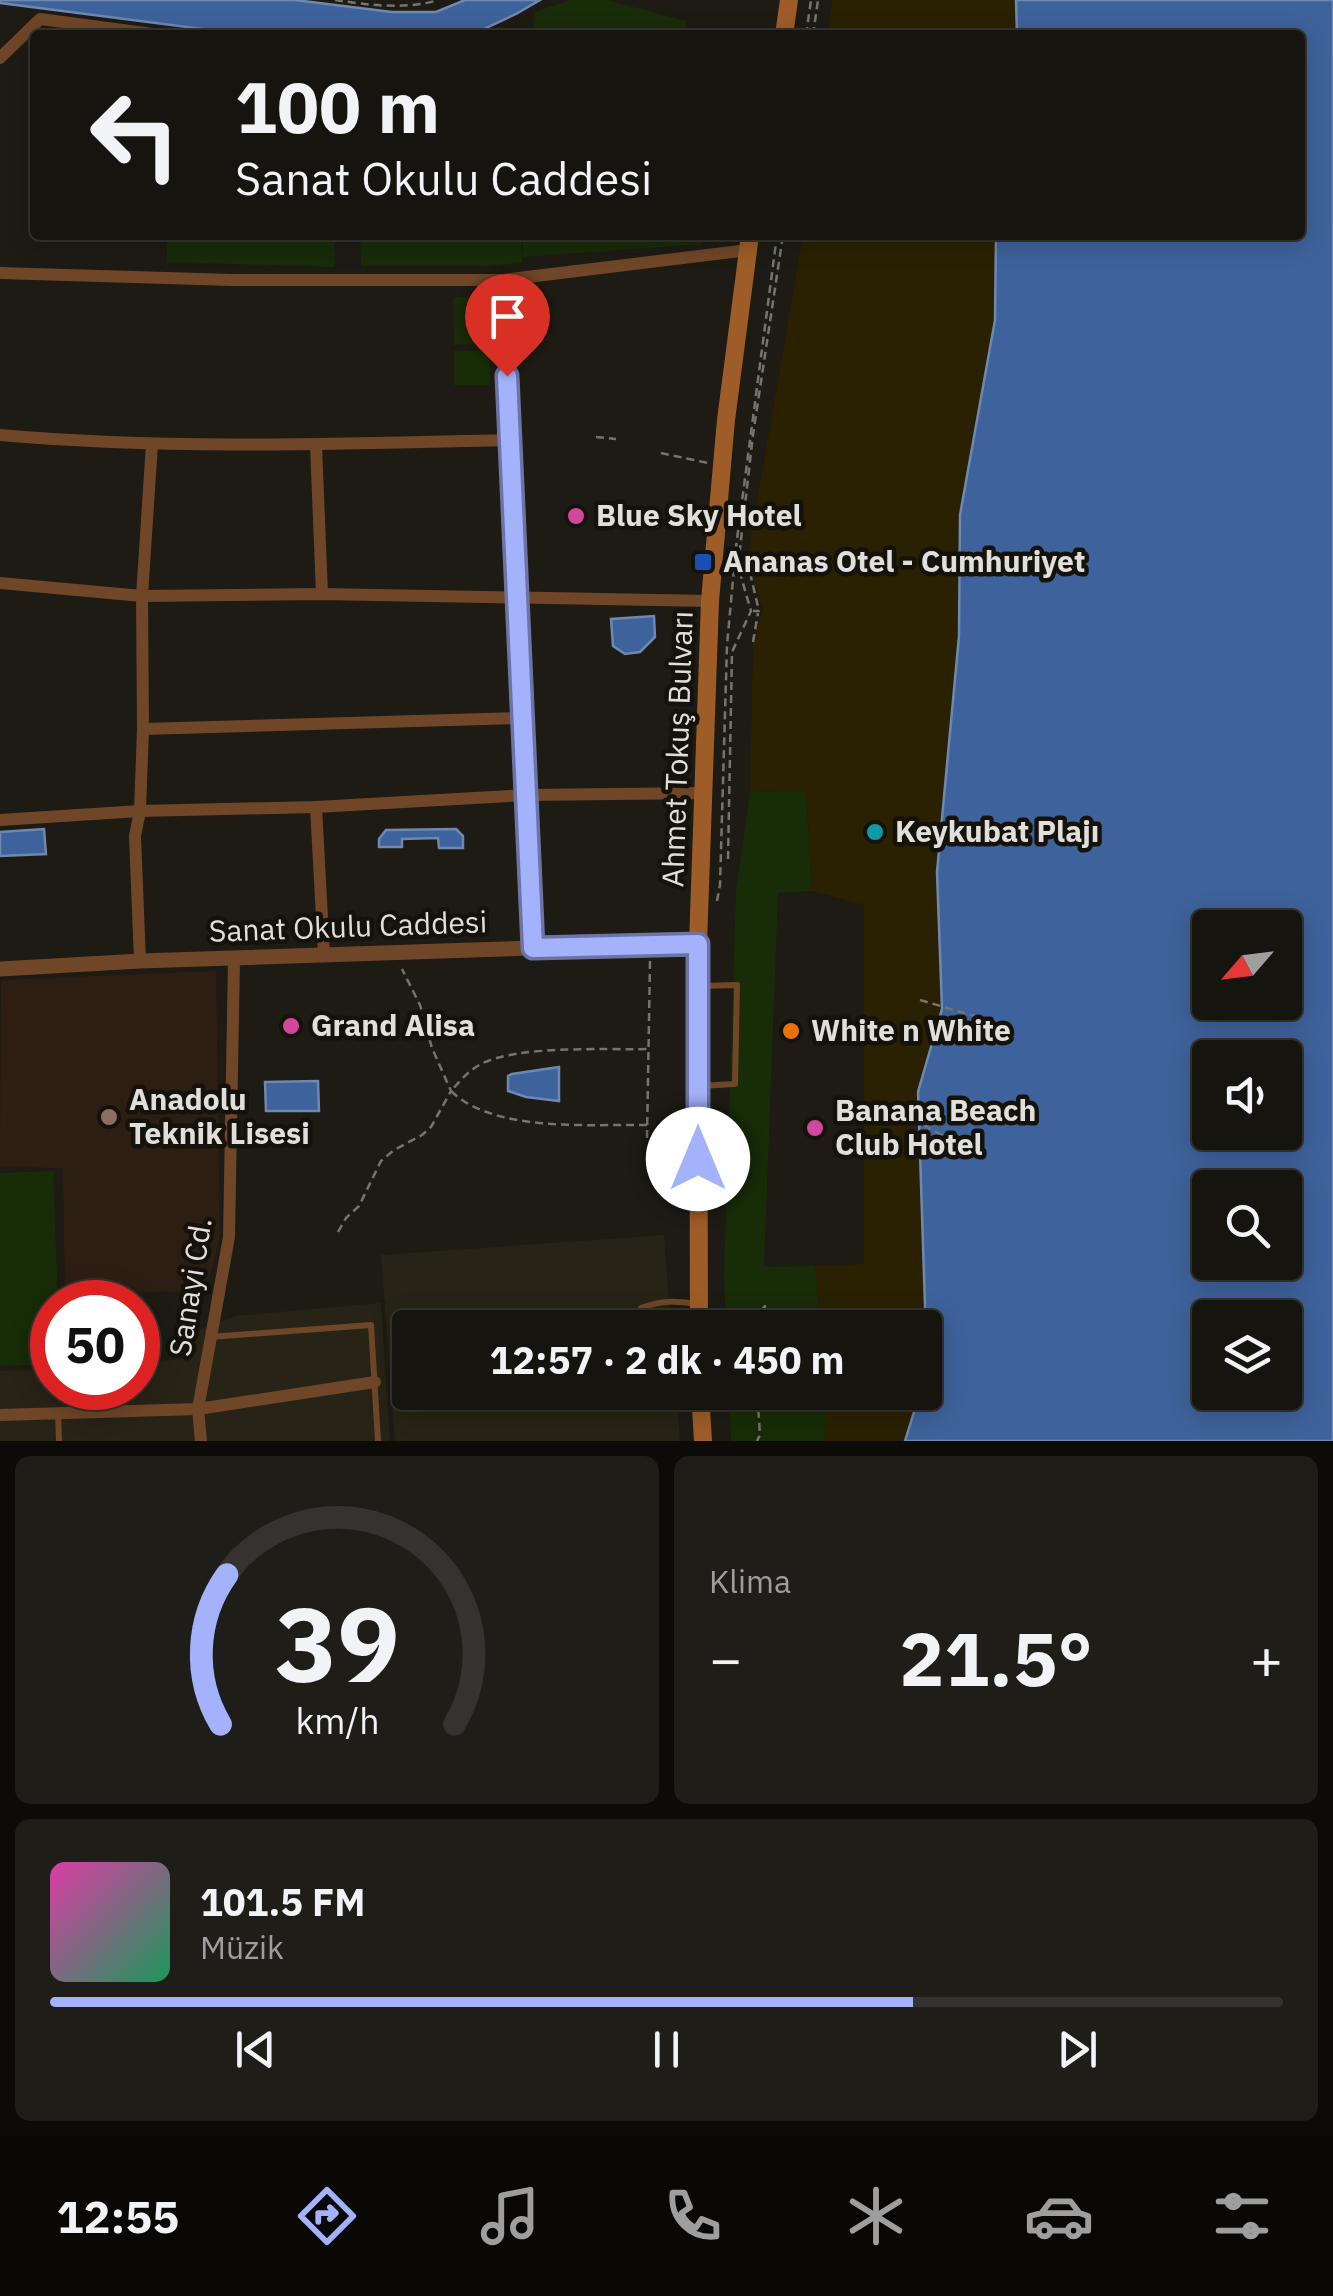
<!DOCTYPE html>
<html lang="tr">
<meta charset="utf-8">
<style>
body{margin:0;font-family:"IBM Plex Sans",sans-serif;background:#1f1d18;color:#f1f3f6;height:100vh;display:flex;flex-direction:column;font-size:38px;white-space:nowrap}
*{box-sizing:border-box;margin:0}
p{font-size:32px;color:#9e9e9e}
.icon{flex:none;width:55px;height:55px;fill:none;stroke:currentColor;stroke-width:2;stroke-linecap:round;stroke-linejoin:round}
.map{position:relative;height:1441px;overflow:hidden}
.panel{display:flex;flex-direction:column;gap:15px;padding:15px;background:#0c0b08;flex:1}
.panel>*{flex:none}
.top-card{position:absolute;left:30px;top:30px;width:1275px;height:210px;border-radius:10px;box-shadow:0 5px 25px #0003,0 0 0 2px #35332f;background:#16140f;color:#f1f3f6;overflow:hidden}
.needle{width:65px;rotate:242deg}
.fabs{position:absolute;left:1192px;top:910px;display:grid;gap:20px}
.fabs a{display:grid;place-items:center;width:110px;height:110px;border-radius:10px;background:#16140f;box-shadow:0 5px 25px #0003,0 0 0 2px #35332f;font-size:50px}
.speed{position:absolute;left:30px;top:1280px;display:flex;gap:20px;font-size:50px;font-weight:700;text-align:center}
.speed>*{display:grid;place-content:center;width:130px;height:130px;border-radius:50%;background:#16140f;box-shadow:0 5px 25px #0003,0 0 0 2px #35332f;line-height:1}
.speed .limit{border:15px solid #d22;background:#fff;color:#111}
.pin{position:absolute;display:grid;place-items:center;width:85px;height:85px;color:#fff;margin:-102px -42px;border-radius:50% 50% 50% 0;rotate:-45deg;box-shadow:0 0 10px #0007}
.pin .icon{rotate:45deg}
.me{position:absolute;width:110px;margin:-55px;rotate:0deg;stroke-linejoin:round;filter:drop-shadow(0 0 8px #0008)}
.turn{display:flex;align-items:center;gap:35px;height:210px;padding:0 40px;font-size:45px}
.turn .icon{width:130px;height:130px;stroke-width:2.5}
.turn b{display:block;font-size:70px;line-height:85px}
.big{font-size:75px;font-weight:800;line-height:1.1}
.panel .tile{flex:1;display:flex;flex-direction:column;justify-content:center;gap:15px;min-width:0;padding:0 35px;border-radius:15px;background:#1f1d18}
.panel .dial{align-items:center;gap:0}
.dial svg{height:260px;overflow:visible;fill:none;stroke:#35332f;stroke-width:7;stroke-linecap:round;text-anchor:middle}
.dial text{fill:#f1f3f6;stroke:none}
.song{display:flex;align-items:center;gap:30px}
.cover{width:120px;height:120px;border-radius:15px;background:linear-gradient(135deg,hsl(320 70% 55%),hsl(150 70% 35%))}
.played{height:10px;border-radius:5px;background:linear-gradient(90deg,#a4b2fc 70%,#35332f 70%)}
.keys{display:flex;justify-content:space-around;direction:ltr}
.heat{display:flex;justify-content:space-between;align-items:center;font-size:55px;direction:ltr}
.panel .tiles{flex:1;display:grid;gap:15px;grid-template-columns:1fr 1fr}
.tile:last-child{grid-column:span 2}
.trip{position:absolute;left:392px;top:1310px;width:550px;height:100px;border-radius:10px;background:#16140f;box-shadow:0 5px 25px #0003,0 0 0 2px #35332f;font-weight:800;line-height:100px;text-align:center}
.dock{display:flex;height:160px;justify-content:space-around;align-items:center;background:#090806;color:#9e9e9e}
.dock .icon{width:70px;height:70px}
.dock .active{color:#a4b2fc}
.dock b{font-size:45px;color:#f1f3f6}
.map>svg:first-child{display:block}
.built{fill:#272316}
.education{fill:#2d1e14}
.green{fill:#182c08}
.sand{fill:#292101}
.water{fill:#3e629b;stroke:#6f88ae;stroke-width:2.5;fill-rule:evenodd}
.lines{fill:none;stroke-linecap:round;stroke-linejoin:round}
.path{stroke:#76746f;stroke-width:2.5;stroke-dasharray:8 5;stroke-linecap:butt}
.service{stroke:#6f4627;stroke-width:6}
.minor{stroke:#6f4627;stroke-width:12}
.tertiary{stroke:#6f4627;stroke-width:15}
.secondary{stroke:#9e5d28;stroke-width:18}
.route-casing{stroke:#6b74a4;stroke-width:25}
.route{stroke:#a4b2fc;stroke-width:18}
.hotel-dot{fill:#d1479c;stroke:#14120b;stroke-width:4}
.transit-dot{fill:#1a4fb4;stroke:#14120b;stroke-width:4}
.culture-dot{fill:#0f9aa8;stroke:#14120b;stroke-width:4}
.food-dot{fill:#e8710a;stroke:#14120b;stroke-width:4}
.education-dot{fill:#8d6e63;stroke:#14120b;stroke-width:4}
.labels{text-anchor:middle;stroke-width:9;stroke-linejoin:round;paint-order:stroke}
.poi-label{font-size:30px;font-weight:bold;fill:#e1dfdb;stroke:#14120b;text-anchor:start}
.street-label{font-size:30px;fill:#e1dfdb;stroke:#14120b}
</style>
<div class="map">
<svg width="1333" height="1441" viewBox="0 0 1333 1441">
<rect width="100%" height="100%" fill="#1d1b14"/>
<!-- built -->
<g class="built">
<path d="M664,1235L671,1327L410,1328V1392L676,1393L680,1441H395L381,1255Z"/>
<path d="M381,1303L390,1441H0V1371L52,1368V1388H138V1362L186,1359L201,1329L235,1316Z"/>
</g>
<!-- education -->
<path class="education" d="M216,971L220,1237L206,1291L65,1293L63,1168L0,1167L1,980Z"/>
<!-- green -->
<g class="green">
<path d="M571,0H607L686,21L687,35H533L534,12Z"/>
<path d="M167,235H334L335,267L167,262Z"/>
<path d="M360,235H521L522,256L524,235H703L702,244L522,257V263L484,266H361Z"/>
<path d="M479,296L480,344L454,345L453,297Z"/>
<path d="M489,350L490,385H454V351Z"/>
<path d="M806,791L812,891L778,893L764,1267L815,1266L821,1327L726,1328L724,1275L736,890L750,792Z"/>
<path d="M53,1171L58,1302H52V1364L0,1366V1173Z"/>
<path d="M729,1393H827L825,1441H731Z"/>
</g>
<!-- sand -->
<g class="sand">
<path d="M832,0H1016L1017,35H828Z"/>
<path d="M803,235H996L995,320L960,515L959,636L937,872L942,1009L918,1092L927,1367L925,1374V1328L821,1327L815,1266L864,1264V905L812,891L806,791L750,792L753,642L763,609L747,560Z"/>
<path d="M827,1393H920L905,1441H825Z"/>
</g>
<!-- water -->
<g class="water">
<path d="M0,0H295L392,12H436L465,0H540L516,14L471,35H249L0,3Z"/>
<path d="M1016,0H1333V1441H905L920,1393L925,1392L927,1367L918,1092L942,1009L937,872L959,636L960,515L995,320L996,235H1300V35H1017ZM1210,928H1285V1002H1210ZM1210,1058H1285V1132H1210ZM1210,1188H1285V1262H1210ZM1210,1318H1285V1392H1210Z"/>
<path d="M654,616L655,637L640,652L625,654L613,646L611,619Z"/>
<path d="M44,829L46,854L0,856V832Z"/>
<path d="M456,829L463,836V848H439L438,838L402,839V847H379V839L386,830Z"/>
<path d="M559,1067V1101L526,1097L508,1091V1076L512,1074Z"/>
<path d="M318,1081L319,1111H266L265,1082Z"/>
</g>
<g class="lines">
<!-- path -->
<g class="path">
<path d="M335,0C368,5 406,10 438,0"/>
<path d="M806,35L811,0"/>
<path d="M813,35L818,0"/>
<path d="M596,437L616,439"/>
<path d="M661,453L708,463"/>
<path d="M747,560L759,611H753"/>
<path d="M753,642L758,613"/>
<path d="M728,859L732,652L751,611L738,566L753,435L783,235"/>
<path d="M717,901L720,885L727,645L736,547L777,235"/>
<path d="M650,961L647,1139L681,1140"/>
<path d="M920,1000L1012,1027"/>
<path d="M912,1119L971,1151"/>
<path d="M647,1125C591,1124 494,1133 451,1091C460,1081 468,1071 481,1064C517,1045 606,1050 648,1049"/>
<path d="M338,1232L346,1218L359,1206L381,1161L394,1150L422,1135L431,1127L451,1091L432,1048L420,1005L402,969"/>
<path d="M746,1328L765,1306L763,1328"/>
<path d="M749,1392L750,1405H758L760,1435L757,1441"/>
<path d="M759,1405L767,1404L766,1392"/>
</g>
<!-- service -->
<g class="service">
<path d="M699,1086L735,1084L737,985L699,986"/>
<path d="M641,1308C662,1300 676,1301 697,1304"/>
<path d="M210,1337L371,1325L378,1441"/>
<path d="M58,1413L59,1441"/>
</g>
<!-- minor -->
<g class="minor">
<path d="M0,58L40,19L160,35"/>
<path d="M0,273L232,280H503L748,250"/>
<path d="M503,280L533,948"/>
<path d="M0,435C169,450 340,444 509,440"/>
<path d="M316,445L322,594"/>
<path d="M0,583L142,596L322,594L710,601"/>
<path d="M143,729L522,718"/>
<path d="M316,807L324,955"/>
<path d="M0,820L140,811L316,807L526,795L704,793"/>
<path d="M140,961L135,836L140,811L143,729L142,596L152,444"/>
<path d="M0,1415L198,1409L375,1382"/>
<path d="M201,1441L198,1409L229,1237L234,960"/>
</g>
<!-- tertiary -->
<path class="tertiary" d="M0,969L140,961L533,948L698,944"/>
<!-- secondary -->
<g class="secondary">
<path d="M784,35L789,0"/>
<path d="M699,1328L698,944L710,601L726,420L750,235"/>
<path d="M700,1392L703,1441"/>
</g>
</g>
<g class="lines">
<defs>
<path id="route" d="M507,376L533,948L698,944V1159"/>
</defs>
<!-- route casing -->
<use href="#route" class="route-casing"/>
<!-- route -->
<use href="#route" class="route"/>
</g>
<!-- markers -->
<g class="hotel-dot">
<circle cx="576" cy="516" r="10"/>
<circle cx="291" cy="1026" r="10"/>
<circle cx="815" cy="1128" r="10"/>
</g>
<rect class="transit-dot" x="693" y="552" width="20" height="20" rx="5"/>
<circle class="culture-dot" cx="875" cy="832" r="10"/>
<circle class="food-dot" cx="791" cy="1031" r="10"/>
<circle class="education-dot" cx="109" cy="1117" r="10"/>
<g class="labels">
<!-- poi labels -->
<g class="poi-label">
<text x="596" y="526">Blue Sky Hotel</text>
<text x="723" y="572">Ananas Otel - Cumhuriyet</text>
<text x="895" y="842">Keykubat Plajı</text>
<text x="311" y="1036">Grand Alisa</text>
<text x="811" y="1041">White n White</text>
<text x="129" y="1110">Anadolu<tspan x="129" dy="34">Teknik Lisesi</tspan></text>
<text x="835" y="1121">Banana Beach<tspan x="835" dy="34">Club Hotel</tspan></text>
</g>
<!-- street labels -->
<g class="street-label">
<text transform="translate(678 749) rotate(-88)" y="10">Ahmet Tokuş Bulvarı</text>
<text transform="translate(348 927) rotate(-2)" y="10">Sanat Okulu Caddesi</text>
<text transform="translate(191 1287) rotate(-81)" y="10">Sanayi Cd.</text>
</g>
</g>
</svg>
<div class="fabs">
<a><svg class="needle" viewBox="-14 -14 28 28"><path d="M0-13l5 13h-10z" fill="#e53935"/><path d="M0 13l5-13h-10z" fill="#9e9e9e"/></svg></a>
<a><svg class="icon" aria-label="sound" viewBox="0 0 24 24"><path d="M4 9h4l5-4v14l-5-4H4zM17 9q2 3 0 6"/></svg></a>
<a><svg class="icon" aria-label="search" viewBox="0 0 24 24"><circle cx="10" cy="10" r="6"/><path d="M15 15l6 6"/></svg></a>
<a><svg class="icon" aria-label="layers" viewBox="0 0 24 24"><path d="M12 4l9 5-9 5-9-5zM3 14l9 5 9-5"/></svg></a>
</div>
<div class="speed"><div class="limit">50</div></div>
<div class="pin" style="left:507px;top:376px;background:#d93025"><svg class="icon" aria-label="arrive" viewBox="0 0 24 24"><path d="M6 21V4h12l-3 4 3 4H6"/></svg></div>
<svg class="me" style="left:698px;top:1159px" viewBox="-20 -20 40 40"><circle r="19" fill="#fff"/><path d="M0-13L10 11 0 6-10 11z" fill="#a4b2fc"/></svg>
<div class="trip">12:57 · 2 dk · 450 m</div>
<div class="top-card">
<div class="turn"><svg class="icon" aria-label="left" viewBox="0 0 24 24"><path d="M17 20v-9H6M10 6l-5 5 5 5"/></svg><div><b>100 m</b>Sanat Okulu Caddesi</div></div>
</div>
</div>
<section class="panel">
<div class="tiles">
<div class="tile dial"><svg viewBox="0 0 100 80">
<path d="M14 69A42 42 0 1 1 86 69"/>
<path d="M14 69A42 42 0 0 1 16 23" stroke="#a4b2fc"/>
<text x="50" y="56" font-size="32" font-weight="700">39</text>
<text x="50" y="72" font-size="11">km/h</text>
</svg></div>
<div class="tile"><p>Klima</p>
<div class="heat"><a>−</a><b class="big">21.5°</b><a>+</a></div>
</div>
<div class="tile">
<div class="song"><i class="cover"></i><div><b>101.5 FM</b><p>Müzik</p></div></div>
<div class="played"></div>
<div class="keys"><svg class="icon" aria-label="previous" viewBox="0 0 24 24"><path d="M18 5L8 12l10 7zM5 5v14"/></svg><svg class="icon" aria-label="pause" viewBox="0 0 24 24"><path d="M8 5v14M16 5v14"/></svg><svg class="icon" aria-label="next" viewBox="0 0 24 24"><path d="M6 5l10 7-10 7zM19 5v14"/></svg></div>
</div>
</div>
</section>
<nav class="dock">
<b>12:55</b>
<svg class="icon active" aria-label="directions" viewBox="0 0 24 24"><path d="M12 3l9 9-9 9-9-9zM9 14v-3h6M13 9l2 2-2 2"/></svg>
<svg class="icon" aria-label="music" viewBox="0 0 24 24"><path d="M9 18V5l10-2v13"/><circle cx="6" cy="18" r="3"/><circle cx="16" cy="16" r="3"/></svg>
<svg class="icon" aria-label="phone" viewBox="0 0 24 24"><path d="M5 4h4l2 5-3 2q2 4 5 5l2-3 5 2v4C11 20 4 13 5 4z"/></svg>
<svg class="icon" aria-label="climate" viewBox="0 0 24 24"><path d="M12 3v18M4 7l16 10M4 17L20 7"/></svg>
<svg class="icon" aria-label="car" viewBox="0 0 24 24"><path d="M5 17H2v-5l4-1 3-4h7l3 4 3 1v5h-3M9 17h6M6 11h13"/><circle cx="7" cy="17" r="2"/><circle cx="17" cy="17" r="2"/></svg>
<svg class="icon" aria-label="filters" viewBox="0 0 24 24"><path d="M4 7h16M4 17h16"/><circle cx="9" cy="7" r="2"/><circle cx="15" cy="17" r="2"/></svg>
</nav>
